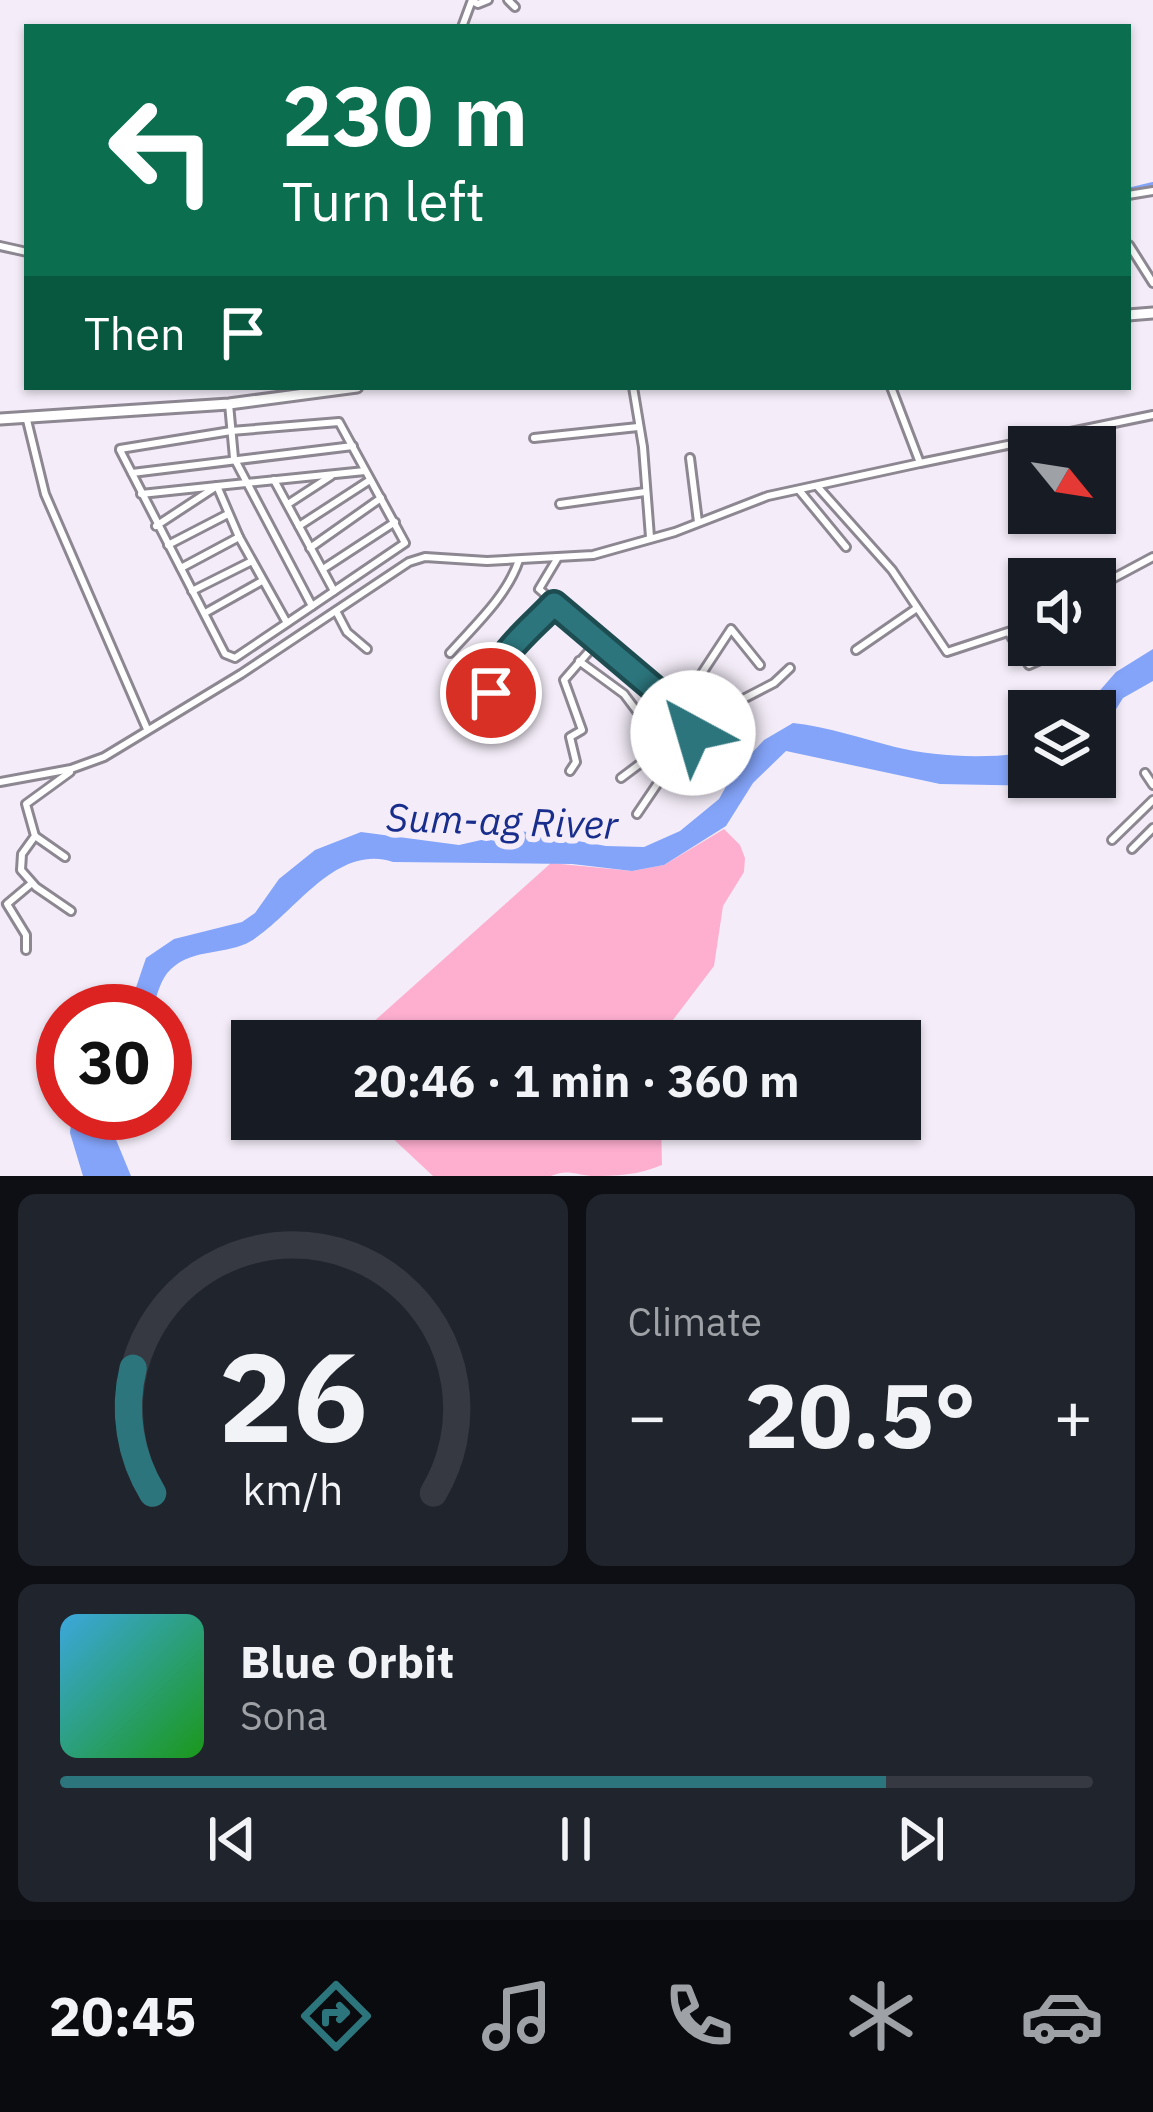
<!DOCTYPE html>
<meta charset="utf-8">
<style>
body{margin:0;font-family:"IBM Plex Sans",sans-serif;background:#20242c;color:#f1f3f6;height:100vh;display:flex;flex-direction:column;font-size:45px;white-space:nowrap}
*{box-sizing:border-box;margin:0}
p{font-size:39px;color:#9ea1a6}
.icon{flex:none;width:66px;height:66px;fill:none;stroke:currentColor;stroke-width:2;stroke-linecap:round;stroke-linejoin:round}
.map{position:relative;height:1176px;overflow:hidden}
.side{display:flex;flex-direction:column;gap:18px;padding:18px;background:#0d0f14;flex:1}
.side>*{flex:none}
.guide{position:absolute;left:24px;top:24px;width:1107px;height:366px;border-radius:0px;box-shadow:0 3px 9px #0004;background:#0b6e4f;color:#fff;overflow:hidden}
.needle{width:78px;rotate:120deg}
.buttons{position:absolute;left:1008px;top:426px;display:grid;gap:24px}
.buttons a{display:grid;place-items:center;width:108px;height:108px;border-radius:0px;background:#171b24;box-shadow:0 3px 9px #0004;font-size:60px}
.speed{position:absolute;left:36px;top:984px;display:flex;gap:24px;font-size:60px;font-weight:700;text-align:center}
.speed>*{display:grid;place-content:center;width:156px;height:156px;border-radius:50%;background:#171b24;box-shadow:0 3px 9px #0004;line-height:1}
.speed .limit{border:18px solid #d22;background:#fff;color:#111}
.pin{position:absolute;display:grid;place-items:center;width:102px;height:102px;color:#fff;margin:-51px;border:6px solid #fff;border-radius:50%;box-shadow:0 3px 12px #0007}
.me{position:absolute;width:132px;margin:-66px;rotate:321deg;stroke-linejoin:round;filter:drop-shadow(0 0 9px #0008)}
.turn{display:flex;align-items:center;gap:42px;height:252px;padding:0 60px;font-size:54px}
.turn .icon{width:156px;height:156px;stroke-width:2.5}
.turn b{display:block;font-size:84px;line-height:102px}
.then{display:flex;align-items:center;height:114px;padding:0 60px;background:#0003;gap:24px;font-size:45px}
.big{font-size:90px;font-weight:700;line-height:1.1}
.side .widget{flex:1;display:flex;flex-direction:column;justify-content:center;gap:18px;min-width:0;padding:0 42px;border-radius:18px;background:#20242c}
.side .dial{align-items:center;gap:0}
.dial svg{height:312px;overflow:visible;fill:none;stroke:#363941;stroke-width:7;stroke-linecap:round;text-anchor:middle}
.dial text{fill:#f1f3f6;stroke:none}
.song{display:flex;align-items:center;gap:36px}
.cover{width:144px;height:144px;border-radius:18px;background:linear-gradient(135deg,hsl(200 70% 55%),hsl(120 70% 35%))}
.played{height:12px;border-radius:6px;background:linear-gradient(90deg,#2c757c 80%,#363941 80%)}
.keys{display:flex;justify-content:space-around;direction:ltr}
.heat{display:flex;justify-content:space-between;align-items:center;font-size:66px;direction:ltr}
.side .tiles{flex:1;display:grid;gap:18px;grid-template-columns:1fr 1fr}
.widget:last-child{grid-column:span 2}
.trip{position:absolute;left:231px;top:1020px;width:690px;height:120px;border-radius:0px;background:#171b24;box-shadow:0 3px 9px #0004;font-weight:700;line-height:120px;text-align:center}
.menu{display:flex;height:192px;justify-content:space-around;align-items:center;background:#090b0e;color:#9ea1a6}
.menu .icon{width:84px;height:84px}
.menu .active{color:#2c757c}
.menu b{font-size:54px;color:#f1f3f6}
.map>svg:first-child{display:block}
.green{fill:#feafd0}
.water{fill:#84a4f9}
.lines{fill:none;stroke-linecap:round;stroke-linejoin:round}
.canal{stroke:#84a4f9;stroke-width:6}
.street-casing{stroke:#8d8792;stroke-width:12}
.secondary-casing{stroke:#8d8792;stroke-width:15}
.street{stroke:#fff;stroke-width:6}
.secondary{stroke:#fff;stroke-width:9}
.route-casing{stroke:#1d4c51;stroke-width:30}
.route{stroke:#2c757c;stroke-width:21}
.labels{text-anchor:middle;stroke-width:12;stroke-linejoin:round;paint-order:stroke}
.water-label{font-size:39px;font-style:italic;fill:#182d8c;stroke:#f4edf9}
</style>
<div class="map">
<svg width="1153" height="1176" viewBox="0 0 1153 1176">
<rect width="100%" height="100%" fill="#f4edf9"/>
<!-- green -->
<g class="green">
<path d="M724,829L740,845L745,858L744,872L723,906L714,966L657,1041H352L551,863L632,871L664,865Z"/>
<path d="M372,1119H661L662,1165C638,1175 617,1176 591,1176C574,1174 567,1169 551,1176H433Z"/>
</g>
<!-- water -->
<g class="water">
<path d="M1153,649V681L1123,698L1095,743V711H1082L1116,672Z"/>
<path d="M793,723C829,727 860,738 895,747C935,757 988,759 1029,752V777H1060L1049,786L940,784L786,751L753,783L726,826L664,865L632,871L572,864L393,862C335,843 294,915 251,941C228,955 193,948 171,969C160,979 157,996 152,1011H128L146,958L174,939L242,922L255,913L279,879L315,850L361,832L459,845L521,831L606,846L644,847L680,831L719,799L734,772L764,740Z"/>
<path d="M72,1113H105L131,1176H83L70,1133Z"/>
</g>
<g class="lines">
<!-- canal -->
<path class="canal" d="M1128,191L1153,185"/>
<defs>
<g id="street">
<path d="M508,0L515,7"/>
<path d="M472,1L478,4L488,0"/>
<path d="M462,27L472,0"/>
<path d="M1128,195L1153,191"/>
<path d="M1129,245L1153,283"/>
<path d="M0,246L27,252"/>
<path d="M633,387L643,447L650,537"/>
<path d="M891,387L920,463L1153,415"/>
<path d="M229,404L234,458L312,606"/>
<path d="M26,416L45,494L147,729"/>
<path d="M534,438L638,427"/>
<path d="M690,458L698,522"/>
<path d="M132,473L353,446"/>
<path d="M274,480L334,591"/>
<path d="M817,486L892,570L947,652L1029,625"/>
<path d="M799,490L846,547"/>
<path d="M141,494L217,486L239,537L287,623L405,543L339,422L231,431L120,449V450L225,654L235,658L287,623"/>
<path d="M288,504L331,476"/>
<path d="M560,504L645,492"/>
<path d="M156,526L217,486L365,471"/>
<path d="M299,526L370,480"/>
<path d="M168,545L228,514"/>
<path d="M310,548L381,498"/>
<path d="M557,559L539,589L671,703L675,715"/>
<path d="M181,568L239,537"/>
<path d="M323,569L395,522"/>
<path d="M1095,588L1153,557"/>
<path d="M192,591L252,561"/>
<path d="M336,611L347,632L367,649"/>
<path d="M205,613L262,581"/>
<path d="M1009,633L1029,665L1054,654"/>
<path d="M856,650L917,608"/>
<path d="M450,653C475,625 507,596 519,560"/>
<path d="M579,661L624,694L642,718L658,692"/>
<path d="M500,719C480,659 515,646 554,604"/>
<path d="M686,737L716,721L718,712L774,683L790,668"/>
<path d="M570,771L576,762L570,737L582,730L564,680L597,642"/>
<path d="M70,772L26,804L35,836L22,854L21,870L36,887L71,911"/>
<path d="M1145,773L1153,785"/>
<path d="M621,778L645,760L731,629L760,665"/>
<path d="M0,782L71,769L104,757L241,674L409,562L425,557L487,561L593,555L675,532L768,496L920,463"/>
<path d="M637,814L687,740L671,722"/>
<path d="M35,836L65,857"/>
<path d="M1112,840L1153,800"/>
<path d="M1132,849L1153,828"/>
<path d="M26,950V935L7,904L32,883"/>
</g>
<g id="secondary">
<path d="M1128,315L1153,313"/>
<path d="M0,419L229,404L357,387"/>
</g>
</defs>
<!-- street casing -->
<use href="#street" class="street-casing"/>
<!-- secondary casing -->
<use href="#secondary" class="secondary-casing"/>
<!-- street -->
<use href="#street" class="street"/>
<!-- secondary -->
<use href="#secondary" class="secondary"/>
</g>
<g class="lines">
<defs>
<path id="route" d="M491,693C492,657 530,630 554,604L671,703L676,715L671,722L686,737L693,733"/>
</defs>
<!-- route casing -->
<use href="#route" class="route-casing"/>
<!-- route -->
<use href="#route" class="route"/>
</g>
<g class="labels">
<!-- water labels -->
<g class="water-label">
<text transform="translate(502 821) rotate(2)" y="14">Sum-ag River</text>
</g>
</g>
</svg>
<div class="buttons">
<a><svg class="needle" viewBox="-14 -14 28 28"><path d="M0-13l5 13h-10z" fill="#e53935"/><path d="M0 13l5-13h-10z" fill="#9ea1a6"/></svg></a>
<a><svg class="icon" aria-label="sound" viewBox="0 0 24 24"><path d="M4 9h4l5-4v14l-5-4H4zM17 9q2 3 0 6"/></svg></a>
<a><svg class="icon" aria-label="layers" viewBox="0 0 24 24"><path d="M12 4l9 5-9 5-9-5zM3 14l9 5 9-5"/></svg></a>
</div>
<div class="speed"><div class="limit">30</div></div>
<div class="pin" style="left:491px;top:693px;background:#d93025"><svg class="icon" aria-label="arrive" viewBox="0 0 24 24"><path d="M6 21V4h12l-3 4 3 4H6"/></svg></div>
<svg class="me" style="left:693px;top:733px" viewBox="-20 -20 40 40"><circle r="19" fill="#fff"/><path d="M0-13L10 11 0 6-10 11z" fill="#2c757c"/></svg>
<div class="trip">20:46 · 1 min · 360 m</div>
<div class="guide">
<div class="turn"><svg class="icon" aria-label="left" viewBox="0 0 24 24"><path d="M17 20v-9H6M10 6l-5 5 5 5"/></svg><div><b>230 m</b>Turn left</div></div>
<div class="then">Then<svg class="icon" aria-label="arrive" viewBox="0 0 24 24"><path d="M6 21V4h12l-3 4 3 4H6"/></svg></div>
</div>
</div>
<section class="side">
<div class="tiles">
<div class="widget dial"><svg viewBox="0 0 100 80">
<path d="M14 69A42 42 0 1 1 86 69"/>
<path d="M14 69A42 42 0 0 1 9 37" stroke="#2c757c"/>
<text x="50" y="56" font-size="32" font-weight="700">26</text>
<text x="50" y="72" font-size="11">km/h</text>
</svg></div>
<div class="widget"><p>Climate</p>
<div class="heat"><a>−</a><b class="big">20.5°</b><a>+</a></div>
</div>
<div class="widget">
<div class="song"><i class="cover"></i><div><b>Blue Orbit</b><p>Sona</p></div></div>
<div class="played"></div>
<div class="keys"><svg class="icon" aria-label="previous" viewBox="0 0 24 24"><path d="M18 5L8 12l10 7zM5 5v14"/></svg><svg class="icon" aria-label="pause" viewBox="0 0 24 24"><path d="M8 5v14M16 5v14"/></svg><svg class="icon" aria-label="next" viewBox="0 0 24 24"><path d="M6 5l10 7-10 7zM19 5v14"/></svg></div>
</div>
</div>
</section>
<nav class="menu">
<b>20:45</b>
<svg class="icon active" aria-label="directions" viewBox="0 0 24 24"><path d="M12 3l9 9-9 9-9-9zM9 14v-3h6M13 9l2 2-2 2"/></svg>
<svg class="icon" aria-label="music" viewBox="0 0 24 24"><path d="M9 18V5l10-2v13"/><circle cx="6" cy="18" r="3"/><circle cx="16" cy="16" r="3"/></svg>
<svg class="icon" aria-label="phone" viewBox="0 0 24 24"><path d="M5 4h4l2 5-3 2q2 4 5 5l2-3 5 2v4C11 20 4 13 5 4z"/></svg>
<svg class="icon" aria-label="climate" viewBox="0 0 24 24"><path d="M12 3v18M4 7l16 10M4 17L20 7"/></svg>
<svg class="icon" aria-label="car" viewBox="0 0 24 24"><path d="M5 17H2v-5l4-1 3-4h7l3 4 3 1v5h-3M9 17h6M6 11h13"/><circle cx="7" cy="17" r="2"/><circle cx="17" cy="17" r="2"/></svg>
</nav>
